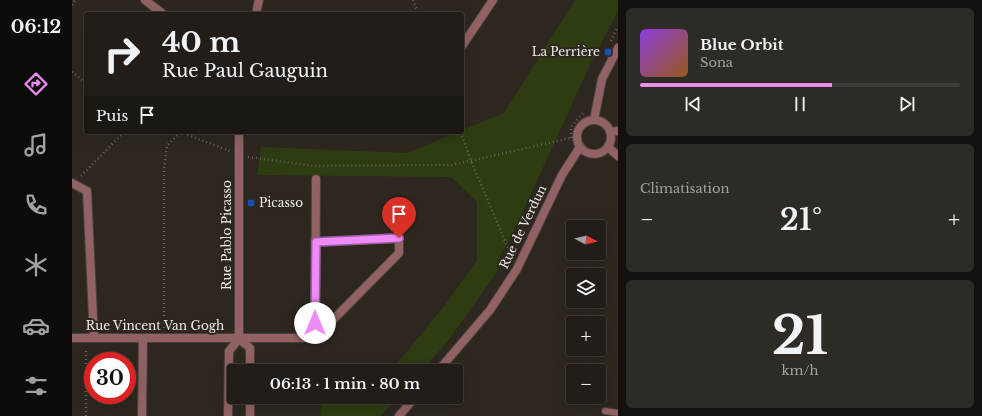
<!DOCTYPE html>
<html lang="fr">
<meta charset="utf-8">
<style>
body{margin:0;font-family:"Libre Baskerville",serif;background:#2e2a25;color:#f1f3f6;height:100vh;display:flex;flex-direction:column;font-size:15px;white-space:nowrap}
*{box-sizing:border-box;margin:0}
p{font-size:13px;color:#a2a2a2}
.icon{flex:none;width:22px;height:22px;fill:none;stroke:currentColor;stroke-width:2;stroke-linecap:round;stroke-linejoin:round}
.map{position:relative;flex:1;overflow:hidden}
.panel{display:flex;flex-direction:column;gap:8px;padding:8px;background:#13100d;width:364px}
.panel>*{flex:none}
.top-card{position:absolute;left:12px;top:12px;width:380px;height:122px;border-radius:4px;box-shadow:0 4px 16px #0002,0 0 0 1px #3f3b37;background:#221d18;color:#f1f3f6;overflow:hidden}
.needle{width:26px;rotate:97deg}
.controls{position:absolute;left:494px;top:220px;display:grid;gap:8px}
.controls a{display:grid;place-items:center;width:40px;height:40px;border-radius:4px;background:#221d18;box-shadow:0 4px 16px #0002,0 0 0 1px #3f3b37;font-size:20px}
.speed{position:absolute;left:12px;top:352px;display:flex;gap:8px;font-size:20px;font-weight:700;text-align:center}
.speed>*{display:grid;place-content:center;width:52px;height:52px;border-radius:50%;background:#221d18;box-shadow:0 4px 16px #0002,0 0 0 1px #3f3b37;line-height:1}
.speed .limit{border:6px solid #d22;background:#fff;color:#111}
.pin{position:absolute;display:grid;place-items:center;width:34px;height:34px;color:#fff;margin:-41px -17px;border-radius:50% 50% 50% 0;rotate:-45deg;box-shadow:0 0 4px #0007}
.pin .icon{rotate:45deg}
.me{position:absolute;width:44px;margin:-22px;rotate:0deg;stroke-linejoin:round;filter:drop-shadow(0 0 3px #0008)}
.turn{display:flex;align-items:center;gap:14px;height:84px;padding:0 12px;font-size:18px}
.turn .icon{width:52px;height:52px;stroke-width:2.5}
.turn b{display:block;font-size:28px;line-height:34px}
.then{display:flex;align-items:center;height:38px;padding:0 12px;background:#0003;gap:8px;font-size:15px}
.big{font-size:30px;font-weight:600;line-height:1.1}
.panel .widget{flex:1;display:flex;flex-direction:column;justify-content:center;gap:6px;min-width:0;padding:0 14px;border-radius:6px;background:#2e2a25}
.panel .dial{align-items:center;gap:0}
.dial b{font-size:52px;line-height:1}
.song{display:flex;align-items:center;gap:12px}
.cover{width:48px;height:48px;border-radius:6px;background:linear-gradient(135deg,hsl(270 70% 55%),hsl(30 70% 35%))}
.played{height:4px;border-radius:2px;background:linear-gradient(90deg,#ef8bf7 60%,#3f3b37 60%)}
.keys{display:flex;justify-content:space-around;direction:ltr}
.heat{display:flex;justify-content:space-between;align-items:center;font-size:22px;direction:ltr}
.trip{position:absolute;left:155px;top:364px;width:236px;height:40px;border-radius:4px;background:#221d18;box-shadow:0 4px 16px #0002,0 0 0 1px #3f3b37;font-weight:600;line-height:40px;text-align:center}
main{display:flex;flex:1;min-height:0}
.tab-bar{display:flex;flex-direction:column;width:72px;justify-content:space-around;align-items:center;background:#0e0c0a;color:#a2a2a2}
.tab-bar .icon{width:28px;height:28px}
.tab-bar .selected{color:#ef8bf7}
.tab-bar b{font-size:18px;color:#f1f3f6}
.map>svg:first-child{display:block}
.green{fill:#2e3d11}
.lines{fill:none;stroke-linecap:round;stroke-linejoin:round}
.service-casing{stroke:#48423c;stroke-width:8}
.minor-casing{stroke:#48423c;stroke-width:10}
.tertiary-casing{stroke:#48423c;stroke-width:10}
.path{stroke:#67625b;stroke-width:2.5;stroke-dasharray:1 3;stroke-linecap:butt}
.service{stroke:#916163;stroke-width:6}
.minor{stroke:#916163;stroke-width:8}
.tertiary{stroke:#916163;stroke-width:8}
.route-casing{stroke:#9b5aa1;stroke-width:10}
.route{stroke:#ef8bf7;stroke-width:7}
.transit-dot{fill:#1a4fb4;stroke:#2d2720;stroke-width:1.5}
.labels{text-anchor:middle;stroke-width:4;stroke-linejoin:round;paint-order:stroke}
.poi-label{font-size:12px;fill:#eeeae5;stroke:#2d2720;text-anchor:end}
.street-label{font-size:12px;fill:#eeeae5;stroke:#2d2720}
</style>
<main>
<nav class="tab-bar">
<b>06:12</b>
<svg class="icon selected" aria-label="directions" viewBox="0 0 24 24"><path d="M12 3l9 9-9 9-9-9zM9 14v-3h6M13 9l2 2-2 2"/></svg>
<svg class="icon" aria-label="music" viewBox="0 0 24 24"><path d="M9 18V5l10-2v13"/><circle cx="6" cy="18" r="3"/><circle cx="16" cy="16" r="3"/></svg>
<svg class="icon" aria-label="phone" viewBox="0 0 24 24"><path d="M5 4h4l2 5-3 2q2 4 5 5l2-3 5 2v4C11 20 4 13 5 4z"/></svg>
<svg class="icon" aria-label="climate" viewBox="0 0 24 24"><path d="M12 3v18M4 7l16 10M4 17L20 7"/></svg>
<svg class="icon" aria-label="car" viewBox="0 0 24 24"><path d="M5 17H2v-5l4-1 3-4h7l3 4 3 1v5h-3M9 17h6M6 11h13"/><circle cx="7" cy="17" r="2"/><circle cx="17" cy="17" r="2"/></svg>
<svg class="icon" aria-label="filters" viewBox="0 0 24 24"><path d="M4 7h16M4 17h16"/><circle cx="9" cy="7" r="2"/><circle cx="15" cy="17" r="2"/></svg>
</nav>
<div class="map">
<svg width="546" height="416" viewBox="0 0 546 416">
<rect width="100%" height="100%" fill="#2d2720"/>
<!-- green -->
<g class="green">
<path d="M503,0H546V11L517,67L442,231L428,256L425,272L376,341L349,371H316L328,360L374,304L405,260V202L379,177L185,175L189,147L336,153L383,133V132H390V122L393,129L432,113Z"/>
<path d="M290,397H326L308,416H248L249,405H282Z"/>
</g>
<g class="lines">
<defs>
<path id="service" d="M533,411L546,413"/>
<g id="minor">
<path d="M73,0L91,14"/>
<path d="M184,14L187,0"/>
<path d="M390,46L421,0"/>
<path d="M538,132L546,131"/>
<path d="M536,147L546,156"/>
<path d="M0,183L15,191L22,338"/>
<path d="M0,338H243L244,179"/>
<path d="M243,338L327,253V238L243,242"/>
<path d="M167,339L178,348V371"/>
<path d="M70,416L71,338"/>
<path d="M156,416L157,351L167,339V132"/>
<path d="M178,416V397"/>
</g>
<g id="tertiary">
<path d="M522,120L530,79L546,48"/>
<circle cx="522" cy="137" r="17"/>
<path d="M366,371L418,310L445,269L490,175L508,147"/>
<path d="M327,416L343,397"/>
</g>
</defs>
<!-- service casing -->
<use href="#service" class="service-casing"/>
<!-- minor casing -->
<use href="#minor" class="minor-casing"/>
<!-- tertiary casing -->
<use href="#tertiary" class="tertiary-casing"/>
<!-- path -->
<g class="path">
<path d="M341,0L346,14"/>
<path d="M0,5L3,0"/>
<path d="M539,41L546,26"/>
<path d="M0,72L14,83"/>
<path d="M108,132L158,151"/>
<path d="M389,132L399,161L439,255"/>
<path d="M499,138V127L512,112"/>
<path d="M176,157L242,166L380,165L503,137"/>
<path d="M9,176L52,132"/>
<path d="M92,328V169L95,146L108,132"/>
<path d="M14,416V348"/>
</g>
<!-- service -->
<use href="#service" class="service"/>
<!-- minor -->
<use href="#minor" class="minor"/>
<!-- tertiary -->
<use href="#tertiary" class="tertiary"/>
</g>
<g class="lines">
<defs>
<path id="route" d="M243,323L244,242L327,238"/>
</defs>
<!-- route casing -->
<use href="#route" class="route-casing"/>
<!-- route -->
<use href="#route" class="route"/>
</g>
<!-- markers -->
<g class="transit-dot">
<rect x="532" y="48" width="8" height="8" rx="2"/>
<rect x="175" y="199" width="8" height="8" rx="2"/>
</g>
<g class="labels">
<!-- poi labels -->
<g class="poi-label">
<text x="528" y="56">La Perrière</text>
<text x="187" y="207" text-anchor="start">Picasso</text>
</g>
<!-- street labels -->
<g class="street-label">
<text transform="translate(451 227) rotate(-64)" y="4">Rue de Verdun</text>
<text transform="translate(155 235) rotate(-90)" y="4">Rue Pablo Picasso</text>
<text x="83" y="330">Rue Vincent Van Gogh</text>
</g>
</g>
</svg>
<div class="controls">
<a><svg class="needle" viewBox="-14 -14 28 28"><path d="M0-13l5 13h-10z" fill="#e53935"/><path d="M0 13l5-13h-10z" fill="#a2a2a2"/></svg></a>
<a><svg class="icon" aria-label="layers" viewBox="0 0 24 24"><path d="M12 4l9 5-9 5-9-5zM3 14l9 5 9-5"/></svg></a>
<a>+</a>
<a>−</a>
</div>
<div class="speed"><div class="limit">30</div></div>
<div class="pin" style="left:327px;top:238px;background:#d93025"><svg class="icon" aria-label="arrive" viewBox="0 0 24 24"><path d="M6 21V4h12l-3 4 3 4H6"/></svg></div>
<svg class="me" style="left:243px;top:323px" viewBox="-20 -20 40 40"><circle r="19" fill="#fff"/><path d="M0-13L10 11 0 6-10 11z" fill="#ef8bf7"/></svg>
<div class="trip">06:13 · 1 min · 80 m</div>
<div class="top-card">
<div class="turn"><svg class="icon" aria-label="right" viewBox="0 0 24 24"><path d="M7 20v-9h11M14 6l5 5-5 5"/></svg><div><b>40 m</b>Rue Paul Gauguin</div></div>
<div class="then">Puis<svg class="icon" aria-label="arrive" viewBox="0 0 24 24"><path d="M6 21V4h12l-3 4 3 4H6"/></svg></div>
</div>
</div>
<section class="panel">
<div class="widget">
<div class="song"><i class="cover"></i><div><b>Blue Orbit</b><p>Sona</p></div></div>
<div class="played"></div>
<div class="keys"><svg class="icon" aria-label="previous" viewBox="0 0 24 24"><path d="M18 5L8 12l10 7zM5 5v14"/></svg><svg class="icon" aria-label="pause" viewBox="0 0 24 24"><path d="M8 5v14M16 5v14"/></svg><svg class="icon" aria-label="next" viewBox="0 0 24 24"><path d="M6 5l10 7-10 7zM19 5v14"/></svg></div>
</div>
<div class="widget"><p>Climatisation</p>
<div class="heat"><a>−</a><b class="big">21°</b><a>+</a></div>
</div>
<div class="widget dial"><b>21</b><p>km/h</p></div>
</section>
</main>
